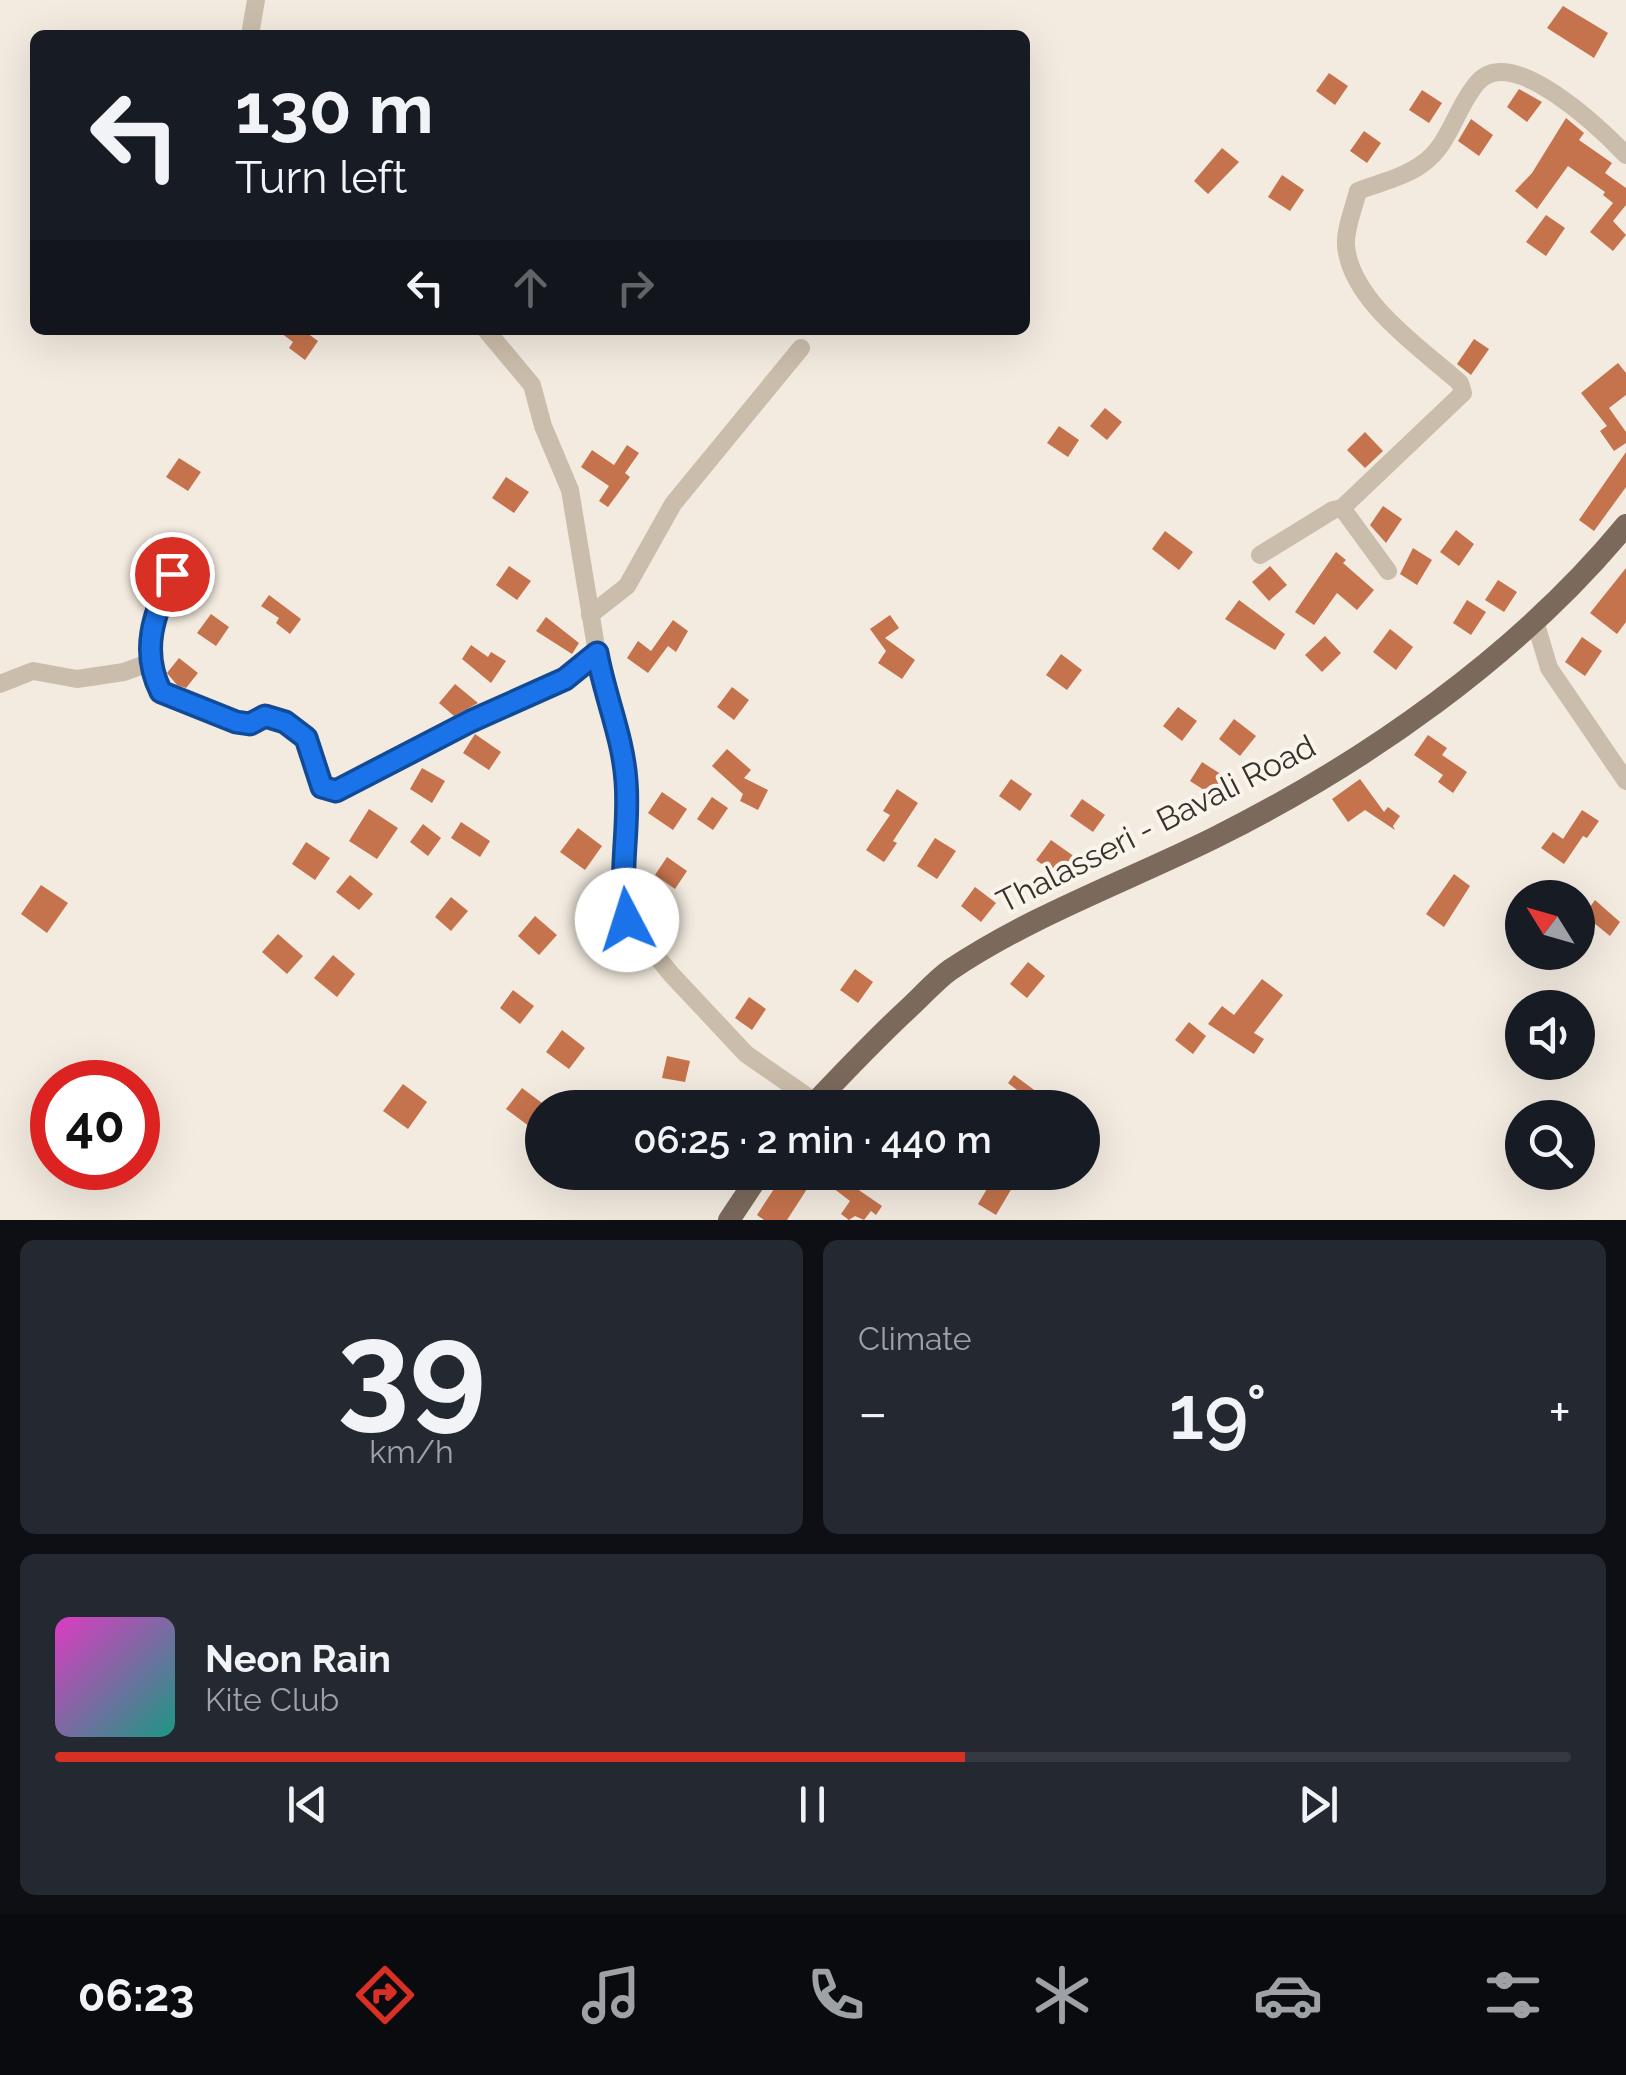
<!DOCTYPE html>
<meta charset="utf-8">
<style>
body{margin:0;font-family:Raleway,sans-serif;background:#242831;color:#f1f3f6;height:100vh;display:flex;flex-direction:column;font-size:38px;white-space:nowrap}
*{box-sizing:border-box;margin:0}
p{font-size:32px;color:#9ea1a6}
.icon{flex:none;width:55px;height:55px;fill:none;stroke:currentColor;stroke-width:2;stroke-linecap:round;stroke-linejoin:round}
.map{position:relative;height:1220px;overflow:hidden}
.details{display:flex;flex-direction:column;gap:20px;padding:20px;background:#0d0f14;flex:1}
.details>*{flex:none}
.hud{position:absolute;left:30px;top:30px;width:1000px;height:305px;border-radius:15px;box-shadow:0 10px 40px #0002;background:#171b24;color:#f1f3f6;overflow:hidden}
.needle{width:65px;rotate:307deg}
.tools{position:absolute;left:1505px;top:880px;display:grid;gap:20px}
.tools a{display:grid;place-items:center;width:90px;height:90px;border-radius:50%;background:#171b24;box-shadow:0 10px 40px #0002;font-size:50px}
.speed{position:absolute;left:30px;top:1060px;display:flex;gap:20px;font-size:50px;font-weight:700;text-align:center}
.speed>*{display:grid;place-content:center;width:130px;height:130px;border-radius:50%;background:#171b24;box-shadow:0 10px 40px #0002;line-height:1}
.speed .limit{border:15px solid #d22;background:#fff;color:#111}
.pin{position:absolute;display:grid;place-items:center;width:85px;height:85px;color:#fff;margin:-42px;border:5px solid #fff;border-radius:50%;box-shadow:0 2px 10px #0007}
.me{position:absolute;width:110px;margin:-55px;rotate:355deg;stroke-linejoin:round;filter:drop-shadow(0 0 8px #0008)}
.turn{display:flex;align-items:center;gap:35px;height:210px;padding:0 40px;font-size:45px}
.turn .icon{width:130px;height:130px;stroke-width:2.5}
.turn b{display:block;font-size:70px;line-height:85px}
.lanes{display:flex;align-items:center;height:95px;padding:0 40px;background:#0003;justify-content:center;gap:50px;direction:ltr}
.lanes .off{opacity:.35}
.big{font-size:75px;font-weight:600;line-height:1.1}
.details .widget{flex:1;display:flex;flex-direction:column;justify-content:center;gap:15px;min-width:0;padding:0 35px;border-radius:15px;background:#242831}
.details .dial{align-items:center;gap:0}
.dial b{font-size:130px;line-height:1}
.song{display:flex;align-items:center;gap:30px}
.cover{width:120px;height:120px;border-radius:15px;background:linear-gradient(135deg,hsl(310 70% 55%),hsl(170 70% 35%))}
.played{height:10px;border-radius:5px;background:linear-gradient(90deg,#d93025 60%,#363941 60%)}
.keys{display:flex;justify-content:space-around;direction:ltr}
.heat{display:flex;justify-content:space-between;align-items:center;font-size:55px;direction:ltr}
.details .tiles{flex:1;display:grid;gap:20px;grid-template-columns:1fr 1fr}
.widget:last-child{grid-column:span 2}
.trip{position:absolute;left:525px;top:1090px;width:575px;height:100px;border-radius:50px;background:#171b24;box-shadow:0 10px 40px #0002;font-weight:600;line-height:100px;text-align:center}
.tab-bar{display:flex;height:160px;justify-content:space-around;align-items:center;background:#090b0e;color:#9ea1a6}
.tab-bar .icon{width:70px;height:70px}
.tab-bar .active{color:#d93025}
.tab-bar b{font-size:45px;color:#f1f3f6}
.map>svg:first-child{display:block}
.building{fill:#c5734c}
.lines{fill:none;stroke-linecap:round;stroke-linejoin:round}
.minor{stroke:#cbbdab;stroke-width:18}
.major{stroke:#7b695c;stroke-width:22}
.route-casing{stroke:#114b97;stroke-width:25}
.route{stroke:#1a73e8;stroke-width:18}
.labels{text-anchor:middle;stroke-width:8;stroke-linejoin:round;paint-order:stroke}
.street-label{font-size:32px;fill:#39302a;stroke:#faf5ec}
</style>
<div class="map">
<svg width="1626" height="1220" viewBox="0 0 1626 1220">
<rect width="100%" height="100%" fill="#f3ebe0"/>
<!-- building -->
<g class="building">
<path d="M1563,6L1608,33L1594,58L1547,28Z"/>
<path d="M1329,73L1348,86L1335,105L1316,91Z"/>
<path d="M1519,89L1542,102L1527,122L1507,107Z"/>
<path d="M1422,90L1442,103L1429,123L1409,110Z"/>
<path d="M1566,118L1584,133L1579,140L1612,163L1605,173L1626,188V205L1613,221L1626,235L1613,251L1590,232L1613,203L1603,195L1605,192L1568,166L1537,209L1515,191L1532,173Z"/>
<path d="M1471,119L1493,135L1479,156L1458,141Z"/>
<path d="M1364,131L1381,143L1367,163L1350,151Z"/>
<path d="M1222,148L1239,162L1208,194L1194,181Z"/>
<path d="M1282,175L1304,190L1290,211L1268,197Z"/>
<path d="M1546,215L1565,228L1546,256L1526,242Z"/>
<path d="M277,330H303L318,341L305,360L289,348L293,342Z"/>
<path d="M1474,339L1489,349L1471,375L1457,364Z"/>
<path d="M1618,363L1626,373V395L1609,408L1626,432V443L1614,451L1600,431L1607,426L1581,393Z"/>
<path d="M1105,408L1122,422L1107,440L1090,426Z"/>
<path d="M1059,426L1079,440L1068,457L1047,443Z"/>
<path d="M1365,432L1383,451L1365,468L1347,450Z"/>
<path d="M627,445L639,453L625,473L630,477L608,507L599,501L609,486L581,467L592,450L614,465Z"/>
<path d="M1626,452V487L1594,531L1579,520Z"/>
<path d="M179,458L201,472L188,491L166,477Z"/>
<path d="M506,477L529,492L514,513L492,498Z"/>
<path d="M1383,506L1402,519L1386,543L1370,525Z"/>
<path d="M1456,530L1474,544L1459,566L1440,552Z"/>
<path d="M1165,531L1193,552L1179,570L1152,549Z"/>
<path d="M1413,548L1432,560L1417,585L1400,574Z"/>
<path d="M1336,552L1346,560L1343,563L1374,590L1357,610L1337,593L1314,625L1295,612Z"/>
<path d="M509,566L531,581L517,600L496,585Z"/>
<path d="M1270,566L1287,585L1269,601L1252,582Z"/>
<path d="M1626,568V622L1617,634L1590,613Z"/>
<path d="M1498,580L1517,592L1504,612L1485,600Z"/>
<path d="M269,595L301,619L290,634L276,623L279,618L261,606Z"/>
<path d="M1239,600L1285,634L1275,650L1225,619Z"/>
<path d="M1467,600L1486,612L1471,635L1453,623Z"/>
<path d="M211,614L229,627L216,646L197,633Z"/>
<path d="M890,615L899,628L885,638L915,660L902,679L878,663L886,651L870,629Z"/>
<path d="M546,617L579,643L572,654L536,631Z"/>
<path d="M673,620L688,631L676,652L668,646L648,673L627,658L638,641L651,651Z"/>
<path d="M1390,629L1413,647L1396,670L1373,652Z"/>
<path d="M1325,636L1341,653L1322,672L1305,655Z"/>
<path d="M1582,637L1602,651L1585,676L1565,662Z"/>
<path d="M471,645L488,657L491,652L506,661L491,683L462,659Z"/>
<path d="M1061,654L1082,670L1067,690L1046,675Z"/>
<path d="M179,658L198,673L186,688L177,685L167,673Z"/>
<path d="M455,684L478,703L454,716L439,703Z"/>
<path d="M732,687L749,700L734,720L717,707Z"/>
<path d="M1178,707L1197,721L1182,741L1163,726Z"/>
<path d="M1234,719L1256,736L1240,756L1219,739Z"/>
<path d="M475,734L501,752L489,770L463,753Z"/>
<path d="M1428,735L1447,748L1442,755L1467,772L1453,793L1438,782L1443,775L1414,755Z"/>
<path d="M727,749L751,770L744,778L768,790L758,810L740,801L743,794L712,766Z"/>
<path d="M1202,762L1227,778L1215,797L1190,781Z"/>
<path d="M422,768L445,781L432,803L410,789Z"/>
<path d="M1011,779L1032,794L1020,811L999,796Z"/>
<path d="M1360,779L1384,812L1388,807L1400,816L1393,826L1395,830L1365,810L1348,822L1332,799Z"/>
<path d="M897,789L918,803L893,841L897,843L884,862L866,850L890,815L883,811Z"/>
<path d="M662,792L687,809L673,830L648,813Z"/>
<path d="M712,797L728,808L713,830L697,819Z"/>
<path d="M1082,799L1105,815L1093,832L1070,816Z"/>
<path d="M369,809L398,828L377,859L349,841Z"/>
<path d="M1582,810L1599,821L1587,838L1583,836L1564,864L1541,848L1553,832L1563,839Z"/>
<path d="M461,822L490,841L480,857L451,838Z"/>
<path d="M423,824L441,838L428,856L410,842Z"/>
<path d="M578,828L602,846L585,870L560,852Z"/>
<path d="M935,838L956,851L937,879L917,866Z"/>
<path d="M1051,840L1075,857L1060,877L1036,860Z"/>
<path d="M306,842L330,858L315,880L292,864Z"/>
<path d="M667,857L687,871L675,889L655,875Z"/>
<path d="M1454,874L1470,886L1444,927L1426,914Z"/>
<path d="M350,875L373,894L359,910L336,892Z"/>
<path d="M41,885L68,903L47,933L21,914Z"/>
<path d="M975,887L996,903L981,922L961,906Z"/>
<path d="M451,897L468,911L451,931L435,917Z"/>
<path d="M1595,900L1620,922L1610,936L1584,915Z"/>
<path d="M535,916L557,935L539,955L518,936Z"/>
<path d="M278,934L303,956L287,974L262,952Z"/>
<path d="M333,955L355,974L337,997L314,978Z"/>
<path d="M1028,962L1045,976L1027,998L1010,984Z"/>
<path d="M855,969L873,982L858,1003L840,990Z"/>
<path d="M1262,979L1283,995L1254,1033L1264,1039L1254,1054L1208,1024L1222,1006L1234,1015Z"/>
<path d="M513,990L534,1006L520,1024L500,1008Z"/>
<path d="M749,997L766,1009L752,1030L735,1018Z"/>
<path d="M1189,1022L1206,1036L1193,1054L1175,1040Z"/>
<path d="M562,1030L585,1048L569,1069L546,1052Z"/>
<path d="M667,1056L690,1061L685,1082L662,1078Z"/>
<path d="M1014,1075L1037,1092L1063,1108H1026L1031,1101L1008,1083Z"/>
<path d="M403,1084L427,1102L408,1129L383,1111Z"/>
<path d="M522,1088L542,1103V1124L537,1132L506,1109Z"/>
<path d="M785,1172H863L853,1186L882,1206L876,1215L871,1211L864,1220L855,1216L849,1220L841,1214L850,1201L816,1175L787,1220H764L757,1215Z"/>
<path d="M994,1177L1012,1188L996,1215L978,1204Z"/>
</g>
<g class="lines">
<!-- minor -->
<g class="minor">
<path d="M250,35L256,0"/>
<path d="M486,330L532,385L543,426L570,490L599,665L624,751L627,788L622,890L627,920L671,974L746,1054L815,1102"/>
<path d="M1342,508L1388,571"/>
<path d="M1260,555L1333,510L1342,508L1463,393L1460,383C1422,349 1350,301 1346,245C1345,229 1354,207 1358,191C1378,183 1405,177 1422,164C1451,144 1456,106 1478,82C1513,43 1603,131 1626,155"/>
<path d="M172,573C155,614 140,651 161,692L237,722L250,723L265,716L285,722L306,738L322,787L336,791L471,721L565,679L597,653"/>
<path d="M590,615L627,586L673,504L801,348"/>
<path d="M1535,621L1549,668L1626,781"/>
<path d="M0,684L33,671L77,679L124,672L151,662"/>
</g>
<!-- major -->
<g class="major">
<path d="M810,1108C843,1073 876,1038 911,1006C924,994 936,980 950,970C1032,915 1125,882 1214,838C1365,763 1518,656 1626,525"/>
<path d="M729,1220L761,1172"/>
</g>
</g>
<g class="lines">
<defs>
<path id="route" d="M172,574C154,614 140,651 161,692L236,722L250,724L265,716L285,722L306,738L322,787L336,791L471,721L565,679L597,653C605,697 623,737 626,781C630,828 618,873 627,920"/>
</defs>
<!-- route casing -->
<use href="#route" class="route-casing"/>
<!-- route -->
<use href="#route" class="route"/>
</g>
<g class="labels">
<!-- street labels -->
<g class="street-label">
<text transform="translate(1156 824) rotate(-27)" y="11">Thalasseri - Bavali Road</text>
</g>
</g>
</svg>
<div class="tools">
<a><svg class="needle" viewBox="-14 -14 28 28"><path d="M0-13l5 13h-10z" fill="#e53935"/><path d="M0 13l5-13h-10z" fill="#9ea1a6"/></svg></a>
<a><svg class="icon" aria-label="sound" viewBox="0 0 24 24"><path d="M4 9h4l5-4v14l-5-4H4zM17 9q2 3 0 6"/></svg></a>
<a><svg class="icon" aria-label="search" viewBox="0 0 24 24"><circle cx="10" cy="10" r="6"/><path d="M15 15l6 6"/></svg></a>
</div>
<div class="speed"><div class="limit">40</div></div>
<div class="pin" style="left:172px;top:574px;background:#d93025"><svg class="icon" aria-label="arrive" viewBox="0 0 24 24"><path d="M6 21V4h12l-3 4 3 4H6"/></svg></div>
<svg class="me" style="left:627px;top:920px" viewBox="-20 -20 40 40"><circle r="19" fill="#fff"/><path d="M0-13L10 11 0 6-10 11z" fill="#1a73e8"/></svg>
<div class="trip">06:25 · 2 min · 440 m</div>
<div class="hud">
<div class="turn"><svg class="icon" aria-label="left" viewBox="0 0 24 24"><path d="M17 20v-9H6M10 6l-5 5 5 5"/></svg><div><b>130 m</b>Turn left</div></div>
<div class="lanes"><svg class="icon" aria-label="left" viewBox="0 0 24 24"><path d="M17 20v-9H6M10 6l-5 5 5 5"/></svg><svg class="icon off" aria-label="ahead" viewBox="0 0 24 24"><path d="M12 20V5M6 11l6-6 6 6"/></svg><svg class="icon off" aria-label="right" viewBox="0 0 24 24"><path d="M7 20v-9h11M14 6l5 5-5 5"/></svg></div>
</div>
</div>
<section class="details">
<div class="tiles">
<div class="widget dial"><b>39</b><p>km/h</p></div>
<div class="widget"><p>Climate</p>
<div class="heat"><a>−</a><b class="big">19°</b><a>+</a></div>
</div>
<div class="widget">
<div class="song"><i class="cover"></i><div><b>Neon Rain</b><p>Kite Club</p></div></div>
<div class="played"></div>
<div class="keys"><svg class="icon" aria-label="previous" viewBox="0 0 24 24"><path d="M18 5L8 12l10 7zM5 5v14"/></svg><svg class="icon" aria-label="pause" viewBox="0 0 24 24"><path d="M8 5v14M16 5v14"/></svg><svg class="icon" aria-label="next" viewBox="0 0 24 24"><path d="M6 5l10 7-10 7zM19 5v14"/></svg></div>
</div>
</div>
</section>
<nav class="tab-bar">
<b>06:23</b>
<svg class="icon active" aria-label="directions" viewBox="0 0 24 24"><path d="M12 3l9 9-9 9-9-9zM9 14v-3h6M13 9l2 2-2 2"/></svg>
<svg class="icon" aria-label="music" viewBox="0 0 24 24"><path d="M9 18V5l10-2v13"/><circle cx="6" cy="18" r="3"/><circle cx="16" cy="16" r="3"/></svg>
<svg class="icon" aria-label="phone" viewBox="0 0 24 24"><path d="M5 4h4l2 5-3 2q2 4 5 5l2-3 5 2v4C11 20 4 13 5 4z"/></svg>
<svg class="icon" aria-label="climate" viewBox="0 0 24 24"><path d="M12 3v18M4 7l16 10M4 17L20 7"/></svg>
<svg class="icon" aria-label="car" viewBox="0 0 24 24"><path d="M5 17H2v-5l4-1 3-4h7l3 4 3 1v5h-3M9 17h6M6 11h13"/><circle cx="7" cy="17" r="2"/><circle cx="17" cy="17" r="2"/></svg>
<svg class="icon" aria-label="filters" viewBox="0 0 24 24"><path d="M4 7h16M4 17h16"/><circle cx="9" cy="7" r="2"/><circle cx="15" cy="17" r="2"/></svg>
</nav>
